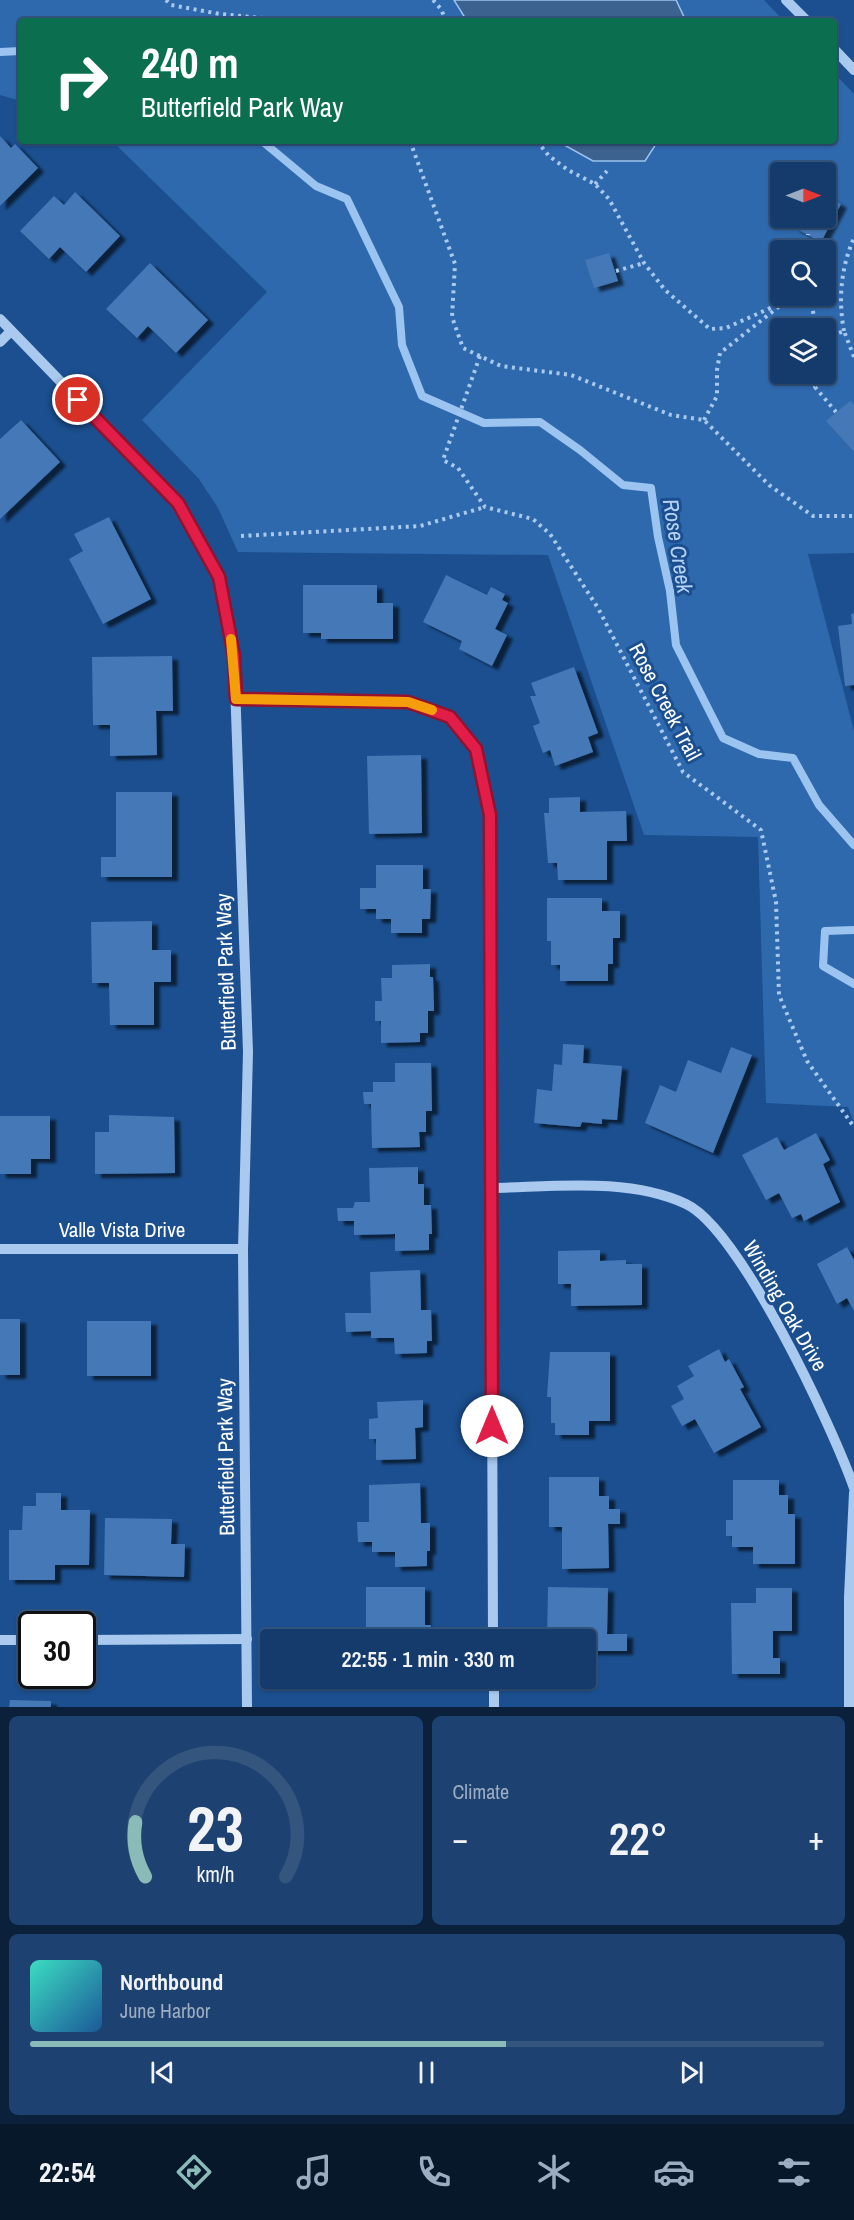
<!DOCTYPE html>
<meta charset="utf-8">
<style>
body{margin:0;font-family:"Archivo Narrow",sans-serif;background:#1d4271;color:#f1f3f6;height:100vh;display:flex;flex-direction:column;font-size:22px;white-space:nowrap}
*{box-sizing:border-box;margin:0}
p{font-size:20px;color:#9dadc1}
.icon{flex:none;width:33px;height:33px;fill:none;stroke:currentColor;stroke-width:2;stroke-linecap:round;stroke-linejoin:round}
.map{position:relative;height:1707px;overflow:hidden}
.side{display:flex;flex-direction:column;gap:9px;padding:9px;background:#0b203b;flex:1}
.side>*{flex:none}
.top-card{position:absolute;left:18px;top:18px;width:819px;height:126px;border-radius:6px;box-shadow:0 2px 4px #0004,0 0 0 2px #33557e;background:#0b6e4f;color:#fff;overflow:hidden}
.needle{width:39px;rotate:90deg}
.buttons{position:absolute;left:770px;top:162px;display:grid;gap:12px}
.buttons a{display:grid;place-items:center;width:66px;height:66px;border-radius:6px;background:#143b6b;box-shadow:0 2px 4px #0004,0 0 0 2px #33557e;font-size:30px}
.speed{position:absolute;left:18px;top:1611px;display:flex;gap:12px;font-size:30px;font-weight:700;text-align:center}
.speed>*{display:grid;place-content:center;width:78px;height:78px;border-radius:50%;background:#143b6b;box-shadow:0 2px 4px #0004,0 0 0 2px #33557e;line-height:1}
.speed .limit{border:3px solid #111;border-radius:9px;background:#fff;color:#111}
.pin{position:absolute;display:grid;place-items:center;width:51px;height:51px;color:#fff;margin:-26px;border:3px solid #fff;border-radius:50%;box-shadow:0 2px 6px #0007}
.me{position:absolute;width:66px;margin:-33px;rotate:0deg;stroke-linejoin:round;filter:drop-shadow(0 0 4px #0008)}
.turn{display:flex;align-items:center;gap:21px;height:126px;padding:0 24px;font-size:27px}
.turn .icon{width:78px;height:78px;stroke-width:2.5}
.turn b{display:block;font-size:42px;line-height:51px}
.big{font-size:45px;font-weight:600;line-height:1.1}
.side .tile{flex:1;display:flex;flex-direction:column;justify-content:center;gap:9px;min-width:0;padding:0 21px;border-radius:9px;background:#1d4271}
.side .dial{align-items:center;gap:0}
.dial svg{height:156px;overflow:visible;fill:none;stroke:#33557e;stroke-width:7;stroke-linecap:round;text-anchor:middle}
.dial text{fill:#f1f3f6;stroke:none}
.song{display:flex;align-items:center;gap:18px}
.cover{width:72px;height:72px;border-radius:9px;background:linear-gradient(135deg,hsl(170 70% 55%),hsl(210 70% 35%))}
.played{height:6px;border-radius:3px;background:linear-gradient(90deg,#8bbbb9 60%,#33557e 60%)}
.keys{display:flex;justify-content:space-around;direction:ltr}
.heat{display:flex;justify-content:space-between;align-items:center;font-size:33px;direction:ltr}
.side .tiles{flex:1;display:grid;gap:9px;grid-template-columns:1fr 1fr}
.tile:last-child{grid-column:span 2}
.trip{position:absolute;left:260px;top:1629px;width:336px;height:60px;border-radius:6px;background:#143b6b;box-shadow:0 2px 4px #0004,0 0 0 2px #33557e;font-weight:600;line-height:60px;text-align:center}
.dock{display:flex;height:96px;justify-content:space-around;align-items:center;background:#08182b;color:#9dadc1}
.dock .icon{width:42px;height:42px}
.dock .on{color:#8bbbb9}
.dock b{font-size:27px;color:#f1f3f6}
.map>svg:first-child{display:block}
.green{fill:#2e69ad;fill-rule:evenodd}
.water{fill:#3c6290;stroke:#9cc4f0;stroke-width:1.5}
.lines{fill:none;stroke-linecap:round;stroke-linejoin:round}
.stream{stroke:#9cc4f0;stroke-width:8}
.building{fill:#4478b7;filter:url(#shadow)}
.path{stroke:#a9c9ee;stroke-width:4;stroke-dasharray:3 4.5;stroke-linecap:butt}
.minor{stroke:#a9c9ee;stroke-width:10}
.route-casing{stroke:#92132f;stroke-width:15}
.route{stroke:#e11d48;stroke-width:10}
.slow{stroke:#f59e0b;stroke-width:10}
.labels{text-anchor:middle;stroke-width:6;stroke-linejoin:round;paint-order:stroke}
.street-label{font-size:21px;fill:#fff;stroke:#1b4f8f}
.water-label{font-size:22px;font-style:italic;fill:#b5d3f5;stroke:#1b4f8f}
</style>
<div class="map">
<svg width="854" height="1707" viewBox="0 0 854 1707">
<defs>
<filter id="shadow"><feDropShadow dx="6" dy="4" stdDeviation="1.5" flood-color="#0009"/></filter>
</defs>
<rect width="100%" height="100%" fill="#1b4f8f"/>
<!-- green -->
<g class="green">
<path d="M0,0H764L784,21H21V101L0,95Z"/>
<path d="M834,73L854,94V553L808,554L854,731V1122L848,1107L766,1103L758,837L644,835L548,555L238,552L218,508L199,479L142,420L267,292L112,141H834ZM780,172H825V218H780ZM780,250H825V296H780ZM780,328H825V374H780Z"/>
</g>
<!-- water -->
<g class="water">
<path d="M454,0H676L686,21H467Z"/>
<path d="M557,141H658L645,161H593Z"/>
</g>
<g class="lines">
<!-- stream -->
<g class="stream">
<path d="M0,52L21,51"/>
<path d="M262,141L316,186L347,199L399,307L402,345L422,396L484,423L540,422L580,450L623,485L651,488L658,537L670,591L676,645L723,738L759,754L793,758L819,805L854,845"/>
<path d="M854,930L825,931L823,966L854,984"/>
</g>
</g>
<!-- building -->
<g class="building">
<path d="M0,136L11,148L15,144L38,168L0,206Z"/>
<path d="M75,192L120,236L86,272L60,247L49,259L20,231L54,196L64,205Z"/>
<path d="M825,195L841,204L821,242L793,227L798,218H825Z"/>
<path d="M609,253L618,281L594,288L585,260Z"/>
<path d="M150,263L208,320L176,353L148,326L137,338L106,309Z"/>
<path d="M850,401L854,405V452L826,421Z"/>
<path d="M21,420L60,462L0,519V439Z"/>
<path d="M109,517L151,599L103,624L69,559L83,551L74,534Z"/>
<path d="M446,575L487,595L491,587L505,594L502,600L508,603L495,629L507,635L492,666L459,649L462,641L423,622Z"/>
<path d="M303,585H377V603H393V639H321V633H303Z"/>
<path d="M854,613V685L845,686L838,626L852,624L851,614Z"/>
<path d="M172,656L173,711H156L157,755L110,756V725H93L92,657Z"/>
<path d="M574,667L598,733L588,737L593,752L555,766L550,750L543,753L533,726L540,723L530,696H536L531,683Z"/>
<path d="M421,755L422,833L369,834L367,756Z"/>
<path d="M116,792H172V877H101V857H116Z"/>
<path d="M580,797V812L626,811L627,841H607V880H558L557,863H548L544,813H549V798Z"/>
<path d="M376,865H423V889H431L430,919H422V933H391V919H376V909H360V888H376Z"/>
<path d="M547,898H602V911H620V938H613V964H608V981H560V965H551V941H547Z"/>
<path d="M152,921V950H171V982H154V1025H110L109,983H92L91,922Z"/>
<path d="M430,964V977H433L434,1011H428V1033H420V1042L381,1043V1021H375V1001H382L381,978H392V965Z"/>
<path d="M563,1044L584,1045L583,1063L622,1066L617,1120L602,1119V1124L582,1122L580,1127L534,1123L537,1089L552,1091L554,1064L562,1065Z"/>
<path d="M731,1047L752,1055L713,1153L645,1123L660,1085L676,1092L688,1060L721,1073Z"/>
<path d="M395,1063H431L432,1111H426V1132H419L420,1147L372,1148L371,1104H364L363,1092H373V1082H395Z"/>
<path d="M109,1115L174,1117L175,1173L95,1174V1132H109Z"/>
<path d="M0,1116H50V1159H31V1174H0Z"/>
<path d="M816,1133L830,1160L823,1164L840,1202L804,1221L801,1214L792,1218L779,1193L766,1200L742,1155L777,1137L784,1150Z"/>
<path d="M418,1167V1184H424V1205H431L432,1234H429V1250L395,1251V1234L354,1235V1221H338L337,1208H353L355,1202H370L369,1168Z"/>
<path d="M847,1247L854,1260V1311L847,1298L837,1304L817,1264Z"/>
<path d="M600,1250V1261L626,1260V1264H642V1305L571,1306V1284H558V1251Z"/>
<path d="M420,1270L421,1310H431L432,1341H427V1353L395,1354L394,1338H371V1331L346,1332L345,1313H371L370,1272Z"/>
<rect x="0" y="1319" width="20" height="56"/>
<rect x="87" y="1321" width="64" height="55"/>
<path d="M719,1349L725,1362L729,1359L744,1387L740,1389L761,1427L714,1453L695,1419L682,1426L671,1406L684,1399L677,1386L694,1376L688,1366Z"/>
<path d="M550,1352H610V1421H589V1435H555V1423H551V1397H547Z"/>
<path d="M423,1400V1427L415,1428L416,1459L376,1460V1439H369V1419L378,1418L377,1402Z"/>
<path d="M549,1477H599V1496H609V1509H620V1524H608L609,1568L562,1569V1527H549Z"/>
<path d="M733,1480H779V1495H788V1514H795V1564H753V1547H732V1536H726V1520H733Z"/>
<path d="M420,1483L421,1523H430V1551H427V1566L395,1567V1552H372V1542H358L357,1522H369V1485Z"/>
<path d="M36,1493H61V1510H90L89,1565H55V1580H9V1530H22L23,1506H36Z"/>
<path d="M105,1518L172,1519L171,1544H185L184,1577L104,1575Z"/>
<path d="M366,1587H425V1625H431V1640H366Z"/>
<path d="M548,1587L608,1588L607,1634H627V1651H585V1640H547Z"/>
<path d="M756,1588H792V1631H773V1658H780V1674H732L731,1603H756Z"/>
<path d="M10,1700L51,1701V1707H9Z"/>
</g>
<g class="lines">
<!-- path -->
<g class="path">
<path d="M166,0L171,5L220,14L294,21"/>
<path d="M433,0L441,9L446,21"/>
<path d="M410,141L455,264L452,317L463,348L501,366L571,375L671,415L704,420L769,485L813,516H854"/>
<path d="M537,141L549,156L568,170L595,184L609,199L644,263L665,290L710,329L726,328L786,301"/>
<path d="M595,184L607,171"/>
<path d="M807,250L808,234"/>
<path d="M616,271L644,263"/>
<path d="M825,295L840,294"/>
<path d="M811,296L814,319L819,328"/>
<path d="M844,331C838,300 841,267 854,238"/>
<path d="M825,338L844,331L854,357"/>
<path d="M825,340C830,356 833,378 815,387L836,412"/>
<path d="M480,356L443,460L458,468L485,507L533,519L550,534L598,608L683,772L761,830L776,902L779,995L807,1061L854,1127"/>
<path d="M704,420L717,396V370L720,353L786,301L823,296"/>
<path d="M241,536L420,526L485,507"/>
</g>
<!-- minor -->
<g class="minor">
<path d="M786,0L807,21"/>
<path d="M834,49L854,70"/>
<path d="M0,319L178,503L219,577L234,656L248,1052L243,1249L247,1707"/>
<path d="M0,342L11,331"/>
<path d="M236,699L408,702L450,717L476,749L490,815L493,1640"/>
<path d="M491,1188C553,1187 628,1177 686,1204C740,1229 833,1428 854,1488"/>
<path d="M0,1249H243"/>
<path d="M0,1640H32"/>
<path d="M82,1640L247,1639"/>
<path d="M494,1678V1707"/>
<path d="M849,1707V1597L854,1493"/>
</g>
</g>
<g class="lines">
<defs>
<path id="route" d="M78,400L178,503L219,577L234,656L236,699L408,702L450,717L476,749L490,815L492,1426"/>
</defs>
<!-- route casing -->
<use href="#route" class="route-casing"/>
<!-- route -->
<use href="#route" class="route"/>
<!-- slow -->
<path class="slow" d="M231,639L236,699L408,702L432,710"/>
</g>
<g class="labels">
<!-- street labels -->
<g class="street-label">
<text transform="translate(665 702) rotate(62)" y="7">Rose Creek Trail</text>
<text transform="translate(226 972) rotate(-92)" y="7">Butterfield Park Way</text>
<text x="122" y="1237">Valle Vista Drive</text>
<text transform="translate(785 1306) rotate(60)" y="7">Winding Oak Drive</text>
<text transform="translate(226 1457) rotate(-91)" y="7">Butterfield Park Way</text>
</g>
<!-- water labels -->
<g class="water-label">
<text transform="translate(678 546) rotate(81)" y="8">Rose Creek</text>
</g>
</g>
</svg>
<div class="buttons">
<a><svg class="needle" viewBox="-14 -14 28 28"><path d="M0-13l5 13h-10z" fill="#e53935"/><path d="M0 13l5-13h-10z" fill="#9dadc1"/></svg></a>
<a><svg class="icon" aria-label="search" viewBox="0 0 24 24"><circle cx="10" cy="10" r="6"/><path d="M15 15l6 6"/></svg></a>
<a><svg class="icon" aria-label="layers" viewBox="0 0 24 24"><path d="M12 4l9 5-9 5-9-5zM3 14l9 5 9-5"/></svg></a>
</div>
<div class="speed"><div class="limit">30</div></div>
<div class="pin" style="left:78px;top:400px;background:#d93025"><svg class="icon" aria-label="arrive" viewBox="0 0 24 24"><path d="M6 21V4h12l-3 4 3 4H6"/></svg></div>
<svg class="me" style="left:492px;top:1426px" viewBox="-20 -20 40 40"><circle r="19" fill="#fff"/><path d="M0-13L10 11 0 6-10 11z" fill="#e11d48"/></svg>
<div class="trip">22:55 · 1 min · 330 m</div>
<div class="top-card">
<div class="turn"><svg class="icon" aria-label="right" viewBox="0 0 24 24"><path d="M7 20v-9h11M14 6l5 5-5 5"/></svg><div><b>240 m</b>Butterfield Park Way</div></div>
</div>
</div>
<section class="side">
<div class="tiles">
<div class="tile dial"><svg viewBox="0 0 100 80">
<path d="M14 69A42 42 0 1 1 86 69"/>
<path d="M14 69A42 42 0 0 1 9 41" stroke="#8bbbb9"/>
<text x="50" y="56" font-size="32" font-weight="700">23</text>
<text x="50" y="72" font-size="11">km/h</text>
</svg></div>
<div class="tile"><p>Climate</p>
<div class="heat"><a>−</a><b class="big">22°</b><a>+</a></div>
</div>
<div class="tile">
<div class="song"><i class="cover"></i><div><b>Northbound</b><p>June Harbor</p></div></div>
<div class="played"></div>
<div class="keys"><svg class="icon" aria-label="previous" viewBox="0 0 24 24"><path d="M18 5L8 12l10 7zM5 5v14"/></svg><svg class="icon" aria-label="pause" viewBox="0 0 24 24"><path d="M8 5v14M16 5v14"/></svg><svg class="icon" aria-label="next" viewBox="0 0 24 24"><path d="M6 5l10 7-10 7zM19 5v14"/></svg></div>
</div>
</div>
</section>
<nav class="dock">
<b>22:54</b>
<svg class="icon on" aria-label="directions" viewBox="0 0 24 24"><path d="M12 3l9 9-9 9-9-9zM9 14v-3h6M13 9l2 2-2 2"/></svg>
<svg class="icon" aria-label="music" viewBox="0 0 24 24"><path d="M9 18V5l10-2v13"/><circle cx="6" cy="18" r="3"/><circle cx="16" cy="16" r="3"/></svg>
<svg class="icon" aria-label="phone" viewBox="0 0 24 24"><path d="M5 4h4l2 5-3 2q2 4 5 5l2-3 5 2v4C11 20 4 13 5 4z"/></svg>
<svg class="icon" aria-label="climate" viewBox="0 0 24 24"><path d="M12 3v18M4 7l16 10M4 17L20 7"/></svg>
<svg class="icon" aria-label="car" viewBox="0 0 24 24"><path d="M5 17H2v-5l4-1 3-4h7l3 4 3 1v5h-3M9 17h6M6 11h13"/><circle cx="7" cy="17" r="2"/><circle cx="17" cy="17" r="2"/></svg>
<svg class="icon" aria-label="filters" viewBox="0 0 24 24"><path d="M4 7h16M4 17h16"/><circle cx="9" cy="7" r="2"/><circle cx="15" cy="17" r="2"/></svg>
</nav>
